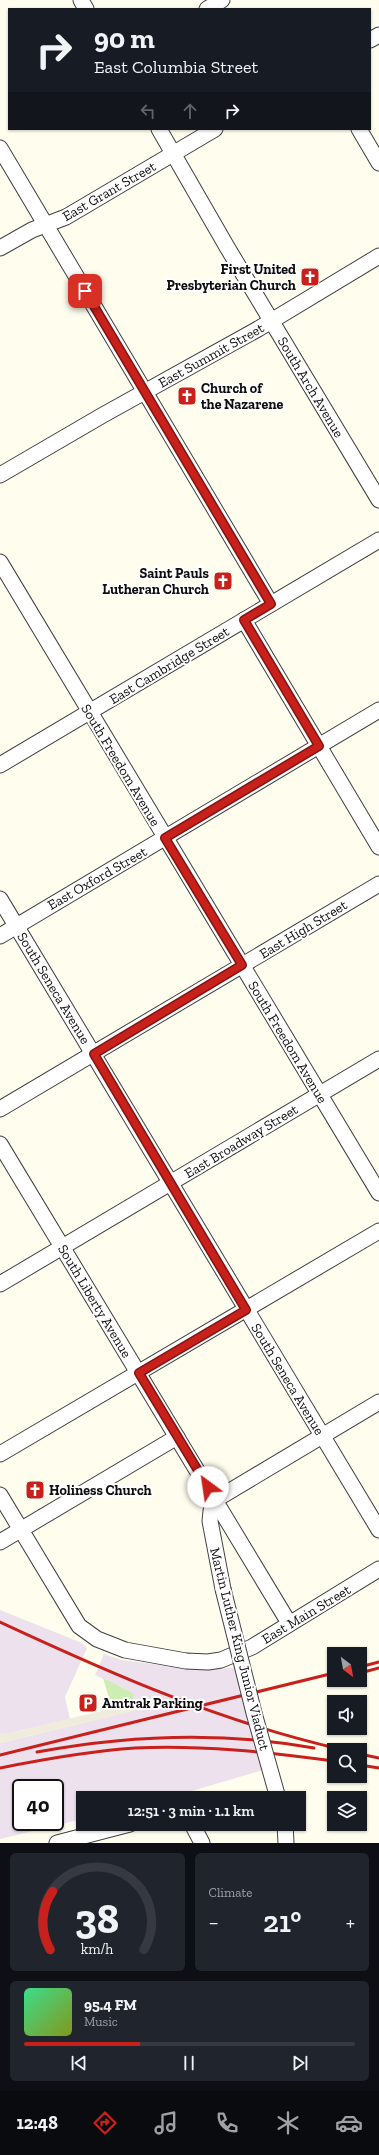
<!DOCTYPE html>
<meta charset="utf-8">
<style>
body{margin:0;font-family:"Zilla Slab",serif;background:#20242c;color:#f1f3f6;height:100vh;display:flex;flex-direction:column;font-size:15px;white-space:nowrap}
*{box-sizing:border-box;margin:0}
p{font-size:13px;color:#9ea1a6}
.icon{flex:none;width:22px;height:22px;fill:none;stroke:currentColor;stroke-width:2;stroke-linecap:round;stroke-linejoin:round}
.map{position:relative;height:1843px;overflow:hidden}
.drawer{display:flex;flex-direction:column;gap:10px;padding:10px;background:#0d0f14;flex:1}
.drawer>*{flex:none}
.top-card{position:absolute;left:8px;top:8px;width:363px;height:122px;border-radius:0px;box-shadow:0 1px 3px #0004;background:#171b24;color:#f1f3f6;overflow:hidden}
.needle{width:26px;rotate:149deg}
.tools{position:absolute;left:327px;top:1647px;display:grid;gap:8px}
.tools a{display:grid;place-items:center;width:40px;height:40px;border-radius:0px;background:#171b24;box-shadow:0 1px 3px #0004;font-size:20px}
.speed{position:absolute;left:12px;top:1779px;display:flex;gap:8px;font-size:20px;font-weight:700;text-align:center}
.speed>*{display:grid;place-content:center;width:52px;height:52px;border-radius:50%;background:#171b24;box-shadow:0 1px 3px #0004;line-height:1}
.speed .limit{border:2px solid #111;border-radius:6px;background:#fff;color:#111}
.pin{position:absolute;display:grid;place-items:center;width:34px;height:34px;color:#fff;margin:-17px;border-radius:8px;box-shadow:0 2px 6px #0006}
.me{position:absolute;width:44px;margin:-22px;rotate:329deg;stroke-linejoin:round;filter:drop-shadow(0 0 3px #0008)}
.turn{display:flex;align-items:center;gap:14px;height:84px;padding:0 20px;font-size:18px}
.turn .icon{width:52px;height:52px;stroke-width:2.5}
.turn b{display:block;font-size:28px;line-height:34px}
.lanes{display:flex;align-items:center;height:38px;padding:0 20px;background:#0003;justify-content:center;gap:20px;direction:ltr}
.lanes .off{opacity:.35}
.big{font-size:30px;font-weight:600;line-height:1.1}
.drawer .tile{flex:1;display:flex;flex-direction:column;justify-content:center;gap:6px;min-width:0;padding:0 14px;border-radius:6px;background:#20242c}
.drawer .dial{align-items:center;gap:0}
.dial svg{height:104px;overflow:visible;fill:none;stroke:#363941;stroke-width:7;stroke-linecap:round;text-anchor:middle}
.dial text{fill:#f1f3f6;stroke:none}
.song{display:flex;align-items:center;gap:12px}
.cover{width:48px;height:48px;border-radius:6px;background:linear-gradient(135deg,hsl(150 70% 55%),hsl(70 70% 35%))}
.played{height:4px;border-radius:2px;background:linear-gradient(90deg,#c8201b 35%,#363941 35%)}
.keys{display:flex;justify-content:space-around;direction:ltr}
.heat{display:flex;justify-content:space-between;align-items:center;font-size:22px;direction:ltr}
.drawer .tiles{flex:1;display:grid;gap:10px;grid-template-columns:1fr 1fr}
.tile:last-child{grid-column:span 2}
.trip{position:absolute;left:76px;top:1791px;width:230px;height:40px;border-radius:0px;background:#171b24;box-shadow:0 1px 3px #0004;font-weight:600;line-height:40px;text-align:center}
.menu{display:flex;height:64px;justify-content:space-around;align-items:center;background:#090b0e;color:#9ea1a6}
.menu .icon{width:28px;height:28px}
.menu .active{color:#c8201b}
.menu b{font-size:18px;color:#f1f3f6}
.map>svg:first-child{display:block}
.industrial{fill:#ede1ed;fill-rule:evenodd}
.green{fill:#cdedb4}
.plaza{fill:#f0ecdc}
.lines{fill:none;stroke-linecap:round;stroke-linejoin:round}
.minor-casing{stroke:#404040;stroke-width:17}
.minor{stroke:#fff;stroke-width:15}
.rail{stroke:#c8201b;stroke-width:3}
.minor-bridge-casing{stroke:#404040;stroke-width:17;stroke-linecap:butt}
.minor-bridge{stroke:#fff;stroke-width:15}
.route-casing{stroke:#821512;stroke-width:10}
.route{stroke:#c8201b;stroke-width:7}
.labels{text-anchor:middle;stroke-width:4;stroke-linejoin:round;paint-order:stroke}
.street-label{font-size:14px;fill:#0d0d0d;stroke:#fff}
.poi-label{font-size:14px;font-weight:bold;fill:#0d0d0d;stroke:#fff;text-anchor:start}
</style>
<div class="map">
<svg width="379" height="1843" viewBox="0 0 379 1843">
<rect width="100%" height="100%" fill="#fffdee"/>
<!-- industrial -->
<g class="industrial">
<path d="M0,1610L82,1643L87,1648L65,1697L70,1719L10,1733H0Z"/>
<path d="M104,1654L122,1660L189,1669L235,1668L263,1770L168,1798H83V1819L0,1839V1743L136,1710L133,1693L95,1675ZM21,1788H55V1822H21Z"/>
</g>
<!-- green -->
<path class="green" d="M103,1678L133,1693L135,1703L112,1708Z"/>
<!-- plaza -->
<path class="plaza" d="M135,1703L136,1710L0,1743V1733H10Z"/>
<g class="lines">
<defs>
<g id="minor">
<path d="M81,0L86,9"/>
<path d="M207,9L222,0"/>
<path d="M370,40L379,35"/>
<path d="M159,129L227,247L379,500"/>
<path d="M359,129L379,163"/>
<path d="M0,148L271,604"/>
<path d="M0,248L32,230L66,217L215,129"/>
<path d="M0,475L103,415L258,329L379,256"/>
<path d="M0,562L379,1193"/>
<path d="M244,620L379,847"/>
<path d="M0,765L379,540"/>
<path d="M0,899L379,1530"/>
<path d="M0,936L379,710"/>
<path d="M0,1109L379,884"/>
<path d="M0,1144L289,1623"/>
<path d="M0,1284L379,1059"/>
<path d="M0,1454L379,1231"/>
<path d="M0,1495L79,1626L97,1639L125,1650L186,1661L208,1662L221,1660L252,1647L379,1569"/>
<path d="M215,1500L379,1402"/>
<path d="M215,1500L211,1511L210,1521L223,1589"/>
<path d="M0,1542L177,1437"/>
<path d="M192,1824L202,1843"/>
<path d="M285,1824L286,1843"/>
<path d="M57,1843L130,1824"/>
</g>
</defs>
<!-- minor casing -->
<use href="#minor" class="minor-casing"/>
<!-- minor -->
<use href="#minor" class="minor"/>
<!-- rail -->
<g class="rail">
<path d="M0,1622C114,1675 221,1722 344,1750"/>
<path d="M360,1667L379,1662"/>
<path d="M360,1673L379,1668"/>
<path d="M37,1752C129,1735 221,1731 314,1748"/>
<path d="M360,1754L379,1758"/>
<path d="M0,1755L334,1673"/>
<path d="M360,1765L379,1768"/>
<path d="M0,1768C45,1759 89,1751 135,1748C201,1745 268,1752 334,1761"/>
</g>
<defs>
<path id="minor-bridge" d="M223,1589L254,1713L278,1798"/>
</defs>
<!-- minor-bridge casing -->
<use href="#minor-bridge" class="minor-bridge-casing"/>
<!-- minor-bridge -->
<use href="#minor-bridge" class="minor-bridge"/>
</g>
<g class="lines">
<defs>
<path id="route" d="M85,291L271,604L244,620L319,746L165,838L242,965L94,1054L246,1310L139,1373L208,1487"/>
</defs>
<!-- route casing -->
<use href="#route" class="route-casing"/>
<!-- route -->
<use href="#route" class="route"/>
</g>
<!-- icons -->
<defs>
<symbol id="church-square" viewBox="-11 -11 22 22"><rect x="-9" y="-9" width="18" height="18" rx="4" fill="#c8201b" stroke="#fff"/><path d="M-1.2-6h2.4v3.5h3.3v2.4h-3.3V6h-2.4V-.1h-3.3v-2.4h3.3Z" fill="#fff"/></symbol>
<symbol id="parking-square" viewBox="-11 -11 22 22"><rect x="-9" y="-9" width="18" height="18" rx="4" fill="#c8201b" stroke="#fff"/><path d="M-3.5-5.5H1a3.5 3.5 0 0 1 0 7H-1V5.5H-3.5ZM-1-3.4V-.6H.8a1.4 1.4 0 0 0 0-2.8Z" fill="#fff"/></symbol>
</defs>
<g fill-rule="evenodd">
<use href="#church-square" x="299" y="266" width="22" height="22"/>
<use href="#church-square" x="176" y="385" width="22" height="22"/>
<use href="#church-square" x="212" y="570" width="22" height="22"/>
<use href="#church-square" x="24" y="1479" width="22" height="22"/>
<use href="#parking-square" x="77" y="1692" width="22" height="22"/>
</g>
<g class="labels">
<!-- street labels -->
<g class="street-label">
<text transform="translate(109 191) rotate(-30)" y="5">East Grant Street</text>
<text transform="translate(211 355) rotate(-29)" y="5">East Summit Street</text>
<text transform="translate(311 387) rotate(59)" y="5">South Arch Avenue</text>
<text transform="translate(169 665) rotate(-31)" y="5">East Cambridge Street</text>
<text transform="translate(121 765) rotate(59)" y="5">South Freedom Avenue</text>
<text transform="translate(97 878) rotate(-30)" y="5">East Oxford Street</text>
<text transform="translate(303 929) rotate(-31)" y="5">East High Street</text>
<text transform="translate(54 988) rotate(59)" y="5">South Seneca Avenue</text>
<text transform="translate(288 1042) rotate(59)" y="5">South Freedom Avenue</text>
<text transform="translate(241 1141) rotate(-31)" y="5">East Broadway Street</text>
<text transform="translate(95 1301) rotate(59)" y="5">South Liberty Avenue</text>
<text transform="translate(288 1379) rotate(59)" y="5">South Seneca Avenue</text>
<text transform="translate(306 1614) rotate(-31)" y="5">East Main Street</text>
<text transform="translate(240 1649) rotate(76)" y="5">Martin Luther King Junior Viaduct</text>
</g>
<!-- poi labels -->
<g class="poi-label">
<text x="296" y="274" text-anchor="end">First United<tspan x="296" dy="16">Presbyterian Church</tspan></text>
<text x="201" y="393">Church of<tspan x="201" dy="16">the Nazarene</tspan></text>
<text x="209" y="578" text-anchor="end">Saint Pauls<tspan x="209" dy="16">Lutheran Church</tspan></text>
<text x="49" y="1495">Holiness Church</text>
<text x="102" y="1708">Amtrak Parking</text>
</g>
</g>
</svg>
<div class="tools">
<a><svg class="needle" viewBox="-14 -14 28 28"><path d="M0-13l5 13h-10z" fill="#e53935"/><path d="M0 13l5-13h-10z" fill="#9ea1a6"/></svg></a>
<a><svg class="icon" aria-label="sound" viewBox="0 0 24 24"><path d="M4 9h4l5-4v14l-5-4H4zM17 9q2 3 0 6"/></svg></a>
<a><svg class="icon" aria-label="search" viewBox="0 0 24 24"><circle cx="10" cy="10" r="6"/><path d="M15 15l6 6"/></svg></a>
<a><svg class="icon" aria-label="layers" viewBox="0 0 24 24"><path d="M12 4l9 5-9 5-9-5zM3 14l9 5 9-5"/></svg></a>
</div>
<div class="speed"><div class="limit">40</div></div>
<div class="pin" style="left:85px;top:291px;background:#d93025"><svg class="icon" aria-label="arrive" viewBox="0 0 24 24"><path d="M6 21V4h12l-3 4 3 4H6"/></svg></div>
<svg class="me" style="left:208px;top:1487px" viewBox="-20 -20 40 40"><circle r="19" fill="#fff"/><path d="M0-13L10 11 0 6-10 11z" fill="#c8201b"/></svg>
<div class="trip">12:51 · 3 min · 1.1 km</div>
<div class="top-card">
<div class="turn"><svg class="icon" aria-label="right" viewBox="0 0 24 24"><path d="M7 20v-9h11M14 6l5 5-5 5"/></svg><div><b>90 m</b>East Columbia Street</div></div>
<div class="lanes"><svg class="icon off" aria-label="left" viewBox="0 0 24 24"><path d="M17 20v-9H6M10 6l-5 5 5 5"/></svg><svg class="icon off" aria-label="ahead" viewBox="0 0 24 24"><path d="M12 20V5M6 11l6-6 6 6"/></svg><svg class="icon" aria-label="right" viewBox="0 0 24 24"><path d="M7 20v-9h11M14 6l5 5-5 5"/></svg></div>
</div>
</div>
<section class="drawer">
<div class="tiles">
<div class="tile dial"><svg viewBox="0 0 100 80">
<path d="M14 69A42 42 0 1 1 86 69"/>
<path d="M14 69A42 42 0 0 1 16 24" stroke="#c8201b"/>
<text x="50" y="56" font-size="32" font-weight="700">38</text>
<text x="50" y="72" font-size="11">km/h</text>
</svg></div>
<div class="tile"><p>Climate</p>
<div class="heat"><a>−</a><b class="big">21°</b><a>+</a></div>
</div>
<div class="tile">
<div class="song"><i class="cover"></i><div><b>95.4 FM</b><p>Music</p></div></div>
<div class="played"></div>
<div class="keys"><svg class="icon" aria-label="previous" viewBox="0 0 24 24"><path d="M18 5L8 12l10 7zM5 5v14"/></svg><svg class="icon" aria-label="pause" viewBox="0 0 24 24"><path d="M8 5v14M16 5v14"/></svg><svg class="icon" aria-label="next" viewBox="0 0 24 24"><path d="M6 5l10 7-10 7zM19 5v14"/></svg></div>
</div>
</div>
</section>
<nav class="menu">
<b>12:48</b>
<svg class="icon active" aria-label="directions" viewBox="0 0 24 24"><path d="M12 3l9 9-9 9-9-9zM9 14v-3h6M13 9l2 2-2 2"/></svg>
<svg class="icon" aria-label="music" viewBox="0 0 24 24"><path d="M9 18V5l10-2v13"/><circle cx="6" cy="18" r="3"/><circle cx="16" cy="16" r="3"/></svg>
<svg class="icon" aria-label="phone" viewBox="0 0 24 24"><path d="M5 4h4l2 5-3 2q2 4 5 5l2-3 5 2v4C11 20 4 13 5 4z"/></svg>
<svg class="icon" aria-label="climate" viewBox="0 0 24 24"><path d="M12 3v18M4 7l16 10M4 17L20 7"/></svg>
<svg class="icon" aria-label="car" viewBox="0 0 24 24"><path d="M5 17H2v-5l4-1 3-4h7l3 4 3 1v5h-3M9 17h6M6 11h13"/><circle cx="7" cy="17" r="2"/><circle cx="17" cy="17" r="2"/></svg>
</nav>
